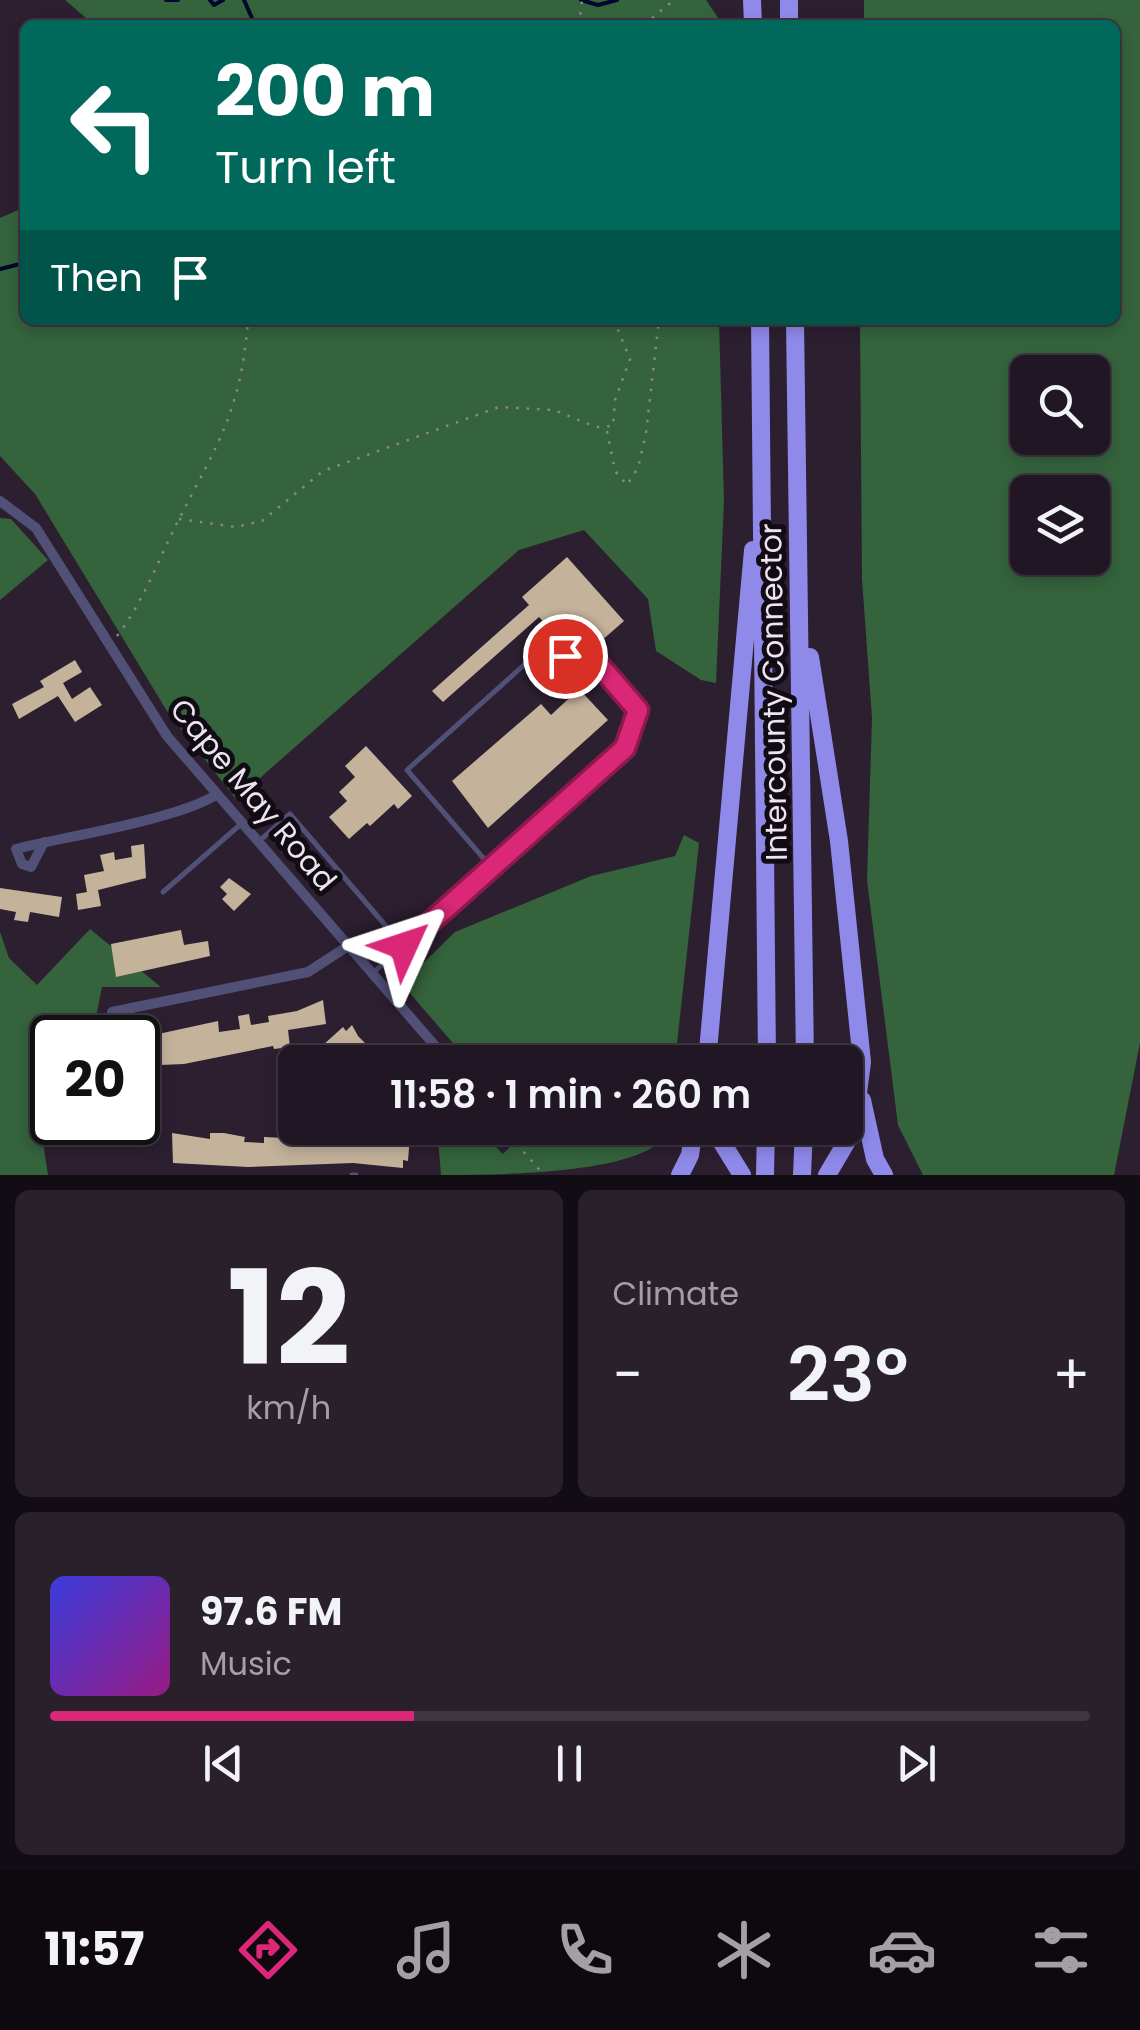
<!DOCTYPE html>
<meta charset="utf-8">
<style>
body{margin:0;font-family:Poppins,sans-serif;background:#29202c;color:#f1f3f6;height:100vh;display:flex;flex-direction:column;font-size:38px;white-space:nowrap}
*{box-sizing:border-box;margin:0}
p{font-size:32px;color:#a29fa6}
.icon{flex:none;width:55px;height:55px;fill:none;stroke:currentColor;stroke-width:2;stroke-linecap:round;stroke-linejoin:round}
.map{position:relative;height:1175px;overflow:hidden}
.side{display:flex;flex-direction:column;gap:15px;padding:15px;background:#120d14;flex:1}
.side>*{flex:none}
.top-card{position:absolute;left:20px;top:20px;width:1100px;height:305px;border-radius:15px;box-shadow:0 5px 15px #0003,0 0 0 2px #3e3641;background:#00695c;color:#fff;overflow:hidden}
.fabs{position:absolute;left:1010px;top:355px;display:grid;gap:20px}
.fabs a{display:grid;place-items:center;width:100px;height:100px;border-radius:15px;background:#211724;box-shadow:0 5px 15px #0003,0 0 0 2px #3e3641;font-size:50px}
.speed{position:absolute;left:30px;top:1015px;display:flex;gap:20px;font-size:50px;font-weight:700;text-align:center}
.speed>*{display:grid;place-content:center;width:130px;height:130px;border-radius:50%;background:#211724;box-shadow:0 5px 15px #0003,0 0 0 2px #3e3641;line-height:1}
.speed .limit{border:5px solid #111;border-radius:15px;background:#fff;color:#111}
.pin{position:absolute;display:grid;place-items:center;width:85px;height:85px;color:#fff;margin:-42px;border:5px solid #fff;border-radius:50%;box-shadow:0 2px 10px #0007}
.me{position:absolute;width:110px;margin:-55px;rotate:48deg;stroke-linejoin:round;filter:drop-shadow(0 0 8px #0008)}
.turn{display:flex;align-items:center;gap:35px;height:210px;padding:0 30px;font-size:45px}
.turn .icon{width:130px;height:130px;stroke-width:2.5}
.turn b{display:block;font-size:70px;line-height:85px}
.then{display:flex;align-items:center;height:95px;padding:0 30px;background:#0003;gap:20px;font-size:38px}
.big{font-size:75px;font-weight:600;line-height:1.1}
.side .widget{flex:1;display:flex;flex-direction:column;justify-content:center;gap:15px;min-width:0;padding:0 35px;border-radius:15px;background:#29202c}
.side .dial{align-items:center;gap:0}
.dial b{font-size:130px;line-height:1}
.song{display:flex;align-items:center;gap:30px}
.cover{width:120px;height:120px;border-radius:15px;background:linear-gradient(135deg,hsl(240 70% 55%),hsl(310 70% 35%))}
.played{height:10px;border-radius:5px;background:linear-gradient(90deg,#db2777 35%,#3e3641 35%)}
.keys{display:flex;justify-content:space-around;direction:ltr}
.heat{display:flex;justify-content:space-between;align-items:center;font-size:55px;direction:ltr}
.side .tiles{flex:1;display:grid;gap:15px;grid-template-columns:1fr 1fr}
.widget:last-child{grid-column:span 2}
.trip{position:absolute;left:278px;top:1045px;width:585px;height:100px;border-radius:15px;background:#211724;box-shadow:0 5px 15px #0003,0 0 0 2px #3e3641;font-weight:600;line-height:100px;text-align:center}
.tabs{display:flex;height:160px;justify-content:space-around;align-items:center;background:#0d090e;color:#a29fa6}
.tabs .icon{width:70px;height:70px}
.tabs .active{color:#db2777}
.tabs b{font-size:45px;color:#f1f3f6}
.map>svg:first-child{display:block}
.forest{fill:#34633c;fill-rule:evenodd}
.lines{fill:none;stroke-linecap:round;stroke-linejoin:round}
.stream{stroke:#00062d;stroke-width:4}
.building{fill:#c4b29b}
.path{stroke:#8f8493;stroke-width:2.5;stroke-dasharray:2.5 8;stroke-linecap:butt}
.lane{stroke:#515077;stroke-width:5}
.street{stroke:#515077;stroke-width:10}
.highway{stroke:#8f89ea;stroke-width:18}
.route-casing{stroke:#8e194d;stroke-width:25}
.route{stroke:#db2777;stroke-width:18}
.labels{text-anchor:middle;stroke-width:10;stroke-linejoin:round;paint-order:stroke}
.street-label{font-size:30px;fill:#ede4f0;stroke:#110b13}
</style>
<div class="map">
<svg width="1140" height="1175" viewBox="0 0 1140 1175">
<rect width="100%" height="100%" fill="#2c1f30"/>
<!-- forest -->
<g class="forest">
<path d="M65,0H706L723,25H94Z"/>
<path d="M864,0H1140V1043L1114,1175H923L898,1125L867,880L872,718L862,579L860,324V320H1115V25H864ZM1092,372V438H1028V372ZM1028,492H1092V558H1028Z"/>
<path d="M25,207V320H719L724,501L716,683L701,680L656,651L648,599L584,530L519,550L236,799L167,711L35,494L0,456V218Z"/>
<path d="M0,518L11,519L48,560L0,600Z"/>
<path d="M684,835L699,843L675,1062H487L479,1052L458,1049L402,984L455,932L591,876L675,856Z"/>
<path d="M90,929L161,987H102L92,1037L52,1038V1076L34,1082L48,1175H0V932L9,958L37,985Z"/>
<path d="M437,1128H477L503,1154L528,1128H668C660,1175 492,1175 441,1175Z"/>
</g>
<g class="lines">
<!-- stream -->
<g class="stream">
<path d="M166,0H178"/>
<path d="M210,0L214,5L223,0"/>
<path d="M244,0L255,25"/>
<path d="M581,0L598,5L617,0"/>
<path d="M0,269L24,263L25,236"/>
</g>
</g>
<!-- building -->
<g class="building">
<path d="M567,557L624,621L592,649L571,625L558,637L539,617L443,702L432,691L529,605L522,597Z"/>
<path d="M75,660L82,672L63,683L72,699L90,687L102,705L75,722L58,696L19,719L12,704L44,687L40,681Z"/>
<path d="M579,689L608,720L488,828L452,781L541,704L551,715Z"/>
<path d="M366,746L412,796L398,809L394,804L370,826L367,823L349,839L329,817L347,801L339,792L355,777L345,766Z"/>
<path d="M144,844L146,878L98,890L101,906L78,910L76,894L87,892L84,875L104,871L100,855L114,852L115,860L132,857L131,846Z"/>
<path d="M229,878L251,894L234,911L222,899L227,894L220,887Z"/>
<path d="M0,888L62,897L59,917L30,912L28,922L14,920L16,912L0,909Z"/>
<path d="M181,930L184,945L208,941L210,956L116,977L111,944Z"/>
<path d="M323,1000L326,1024L288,1030L290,1047L274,1049L273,1046L184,1064L160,1065L159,1059L153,1060L149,1036L218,1021L219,1032L240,1029L238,1016L249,1014L251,1025L269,1022L268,1016L297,1011Z"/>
<path d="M352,1025L358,1036L384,1062H338L323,1045L343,1027L346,1031Z"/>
<path d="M285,1131L316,1138L317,1131L350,1134V1139L370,1142L371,1135H410L408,1161L403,1160V1168L353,1163L248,1167L173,1163L172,1133L210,1139V1133H224L245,1137L244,1142L264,1143V1137L285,1138Z"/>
</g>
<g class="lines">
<!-- path -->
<g class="path">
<path d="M579,25L582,0"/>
<path d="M644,25L674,0"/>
<path d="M607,431L615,471L627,485L638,468L646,433L659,320"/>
<path d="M179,519L236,527L262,521L323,471L499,407L554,410L596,427L613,426L615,400L630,359L614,320"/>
<path d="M117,636C144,601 158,560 178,521C218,443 241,411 248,320"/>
<path d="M503,1128L544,1175"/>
</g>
<!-- lane -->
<g class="lane">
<path d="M257,843L290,814L403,946"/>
<path d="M163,892L241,824"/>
<path d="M374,972L625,748L638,711C598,665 597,658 534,656L407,770L491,867"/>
<path d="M352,1175H356"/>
</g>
<!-- street -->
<g class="street">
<path d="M0,501L36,528L167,736L449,1062"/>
<path d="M44,842L31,867L22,864L16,849C68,836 175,820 216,795"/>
<path d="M112,1012L308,972L348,946"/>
</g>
<!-- highway -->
<g class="highway">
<path d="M752,0L753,25"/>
<path d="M789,0V25"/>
<path d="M760,320L767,1062"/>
<path d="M795,320L805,1062"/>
<path d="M810,657L839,841L862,1062L853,1131L827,1175"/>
<path d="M707,1062L753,550"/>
<path d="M862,1100L875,1159L884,1175"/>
<path d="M713,1128L742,1175"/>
<path d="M680,1175L690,1155L694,1128"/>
<path d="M765,1175L766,1128"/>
<path d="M802,1175L804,1128"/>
</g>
</g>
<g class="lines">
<defs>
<path id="route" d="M404,946L625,748L638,710L600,666L565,656"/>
</defs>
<!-- route casing -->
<use href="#route" class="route-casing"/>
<!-- route -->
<use href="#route" class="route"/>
</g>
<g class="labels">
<!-- street labels -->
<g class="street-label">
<text transform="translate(774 692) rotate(-91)" y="10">Intercounty Connector</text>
<text transform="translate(253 795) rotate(50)" y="10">Cape May Road</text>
</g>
</g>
</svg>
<div class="fabs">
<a><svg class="icon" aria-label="search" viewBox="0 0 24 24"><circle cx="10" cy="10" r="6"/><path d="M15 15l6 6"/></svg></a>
<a><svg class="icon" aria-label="layers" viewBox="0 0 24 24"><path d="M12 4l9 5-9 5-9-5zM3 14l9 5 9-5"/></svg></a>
</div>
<div class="speed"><div class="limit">20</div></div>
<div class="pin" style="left:565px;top:656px;background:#d93025"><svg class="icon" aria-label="arrive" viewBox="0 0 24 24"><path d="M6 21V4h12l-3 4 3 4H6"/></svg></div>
<svg class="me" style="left:404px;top:946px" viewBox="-20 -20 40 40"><path d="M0-17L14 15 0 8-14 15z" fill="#db2777" stroke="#fff" stroke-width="4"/></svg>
<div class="trip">11:58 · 1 min · 260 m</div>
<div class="top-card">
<div class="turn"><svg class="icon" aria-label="left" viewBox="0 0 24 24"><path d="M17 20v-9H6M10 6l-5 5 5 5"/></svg><div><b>200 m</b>Turn left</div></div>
<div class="then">Then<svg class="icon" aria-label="arrive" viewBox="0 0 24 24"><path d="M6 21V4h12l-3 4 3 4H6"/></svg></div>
</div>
</div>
<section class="side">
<div class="tiles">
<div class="widget dial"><b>12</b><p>km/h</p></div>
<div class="widget"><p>Climate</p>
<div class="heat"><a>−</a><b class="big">23°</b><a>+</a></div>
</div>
<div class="widget">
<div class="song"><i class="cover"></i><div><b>97.6 FM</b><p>Music</p></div></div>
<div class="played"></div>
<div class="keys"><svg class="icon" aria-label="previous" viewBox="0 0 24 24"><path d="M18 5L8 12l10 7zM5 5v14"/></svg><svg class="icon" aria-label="pause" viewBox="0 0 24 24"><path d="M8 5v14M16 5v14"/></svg><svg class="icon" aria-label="next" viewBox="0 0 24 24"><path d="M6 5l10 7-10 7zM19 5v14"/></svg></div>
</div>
</div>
</section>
<nav class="tabs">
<b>11:57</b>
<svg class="icon active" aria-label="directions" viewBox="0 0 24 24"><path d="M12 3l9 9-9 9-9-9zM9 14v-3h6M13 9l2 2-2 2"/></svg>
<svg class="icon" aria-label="music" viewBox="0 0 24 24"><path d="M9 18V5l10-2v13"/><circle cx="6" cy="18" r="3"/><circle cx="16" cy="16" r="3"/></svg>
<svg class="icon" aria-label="phone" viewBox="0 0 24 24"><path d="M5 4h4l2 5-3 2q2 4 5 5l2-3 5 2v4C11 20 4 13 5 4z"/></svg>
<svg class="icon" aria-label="climate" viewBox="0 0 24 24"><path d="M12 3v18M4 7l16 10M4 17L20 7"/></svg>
<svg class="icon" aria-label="car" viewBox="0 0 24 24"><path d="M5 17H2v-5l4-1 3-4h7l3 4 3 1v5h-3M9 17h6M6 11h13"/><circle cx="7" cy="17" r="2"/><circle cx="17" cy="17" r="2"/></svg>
<svg class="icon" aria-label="filters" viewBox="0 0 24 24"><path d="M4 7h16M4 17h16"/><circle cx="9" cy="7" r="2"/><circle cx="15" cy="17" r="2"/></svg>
</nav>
